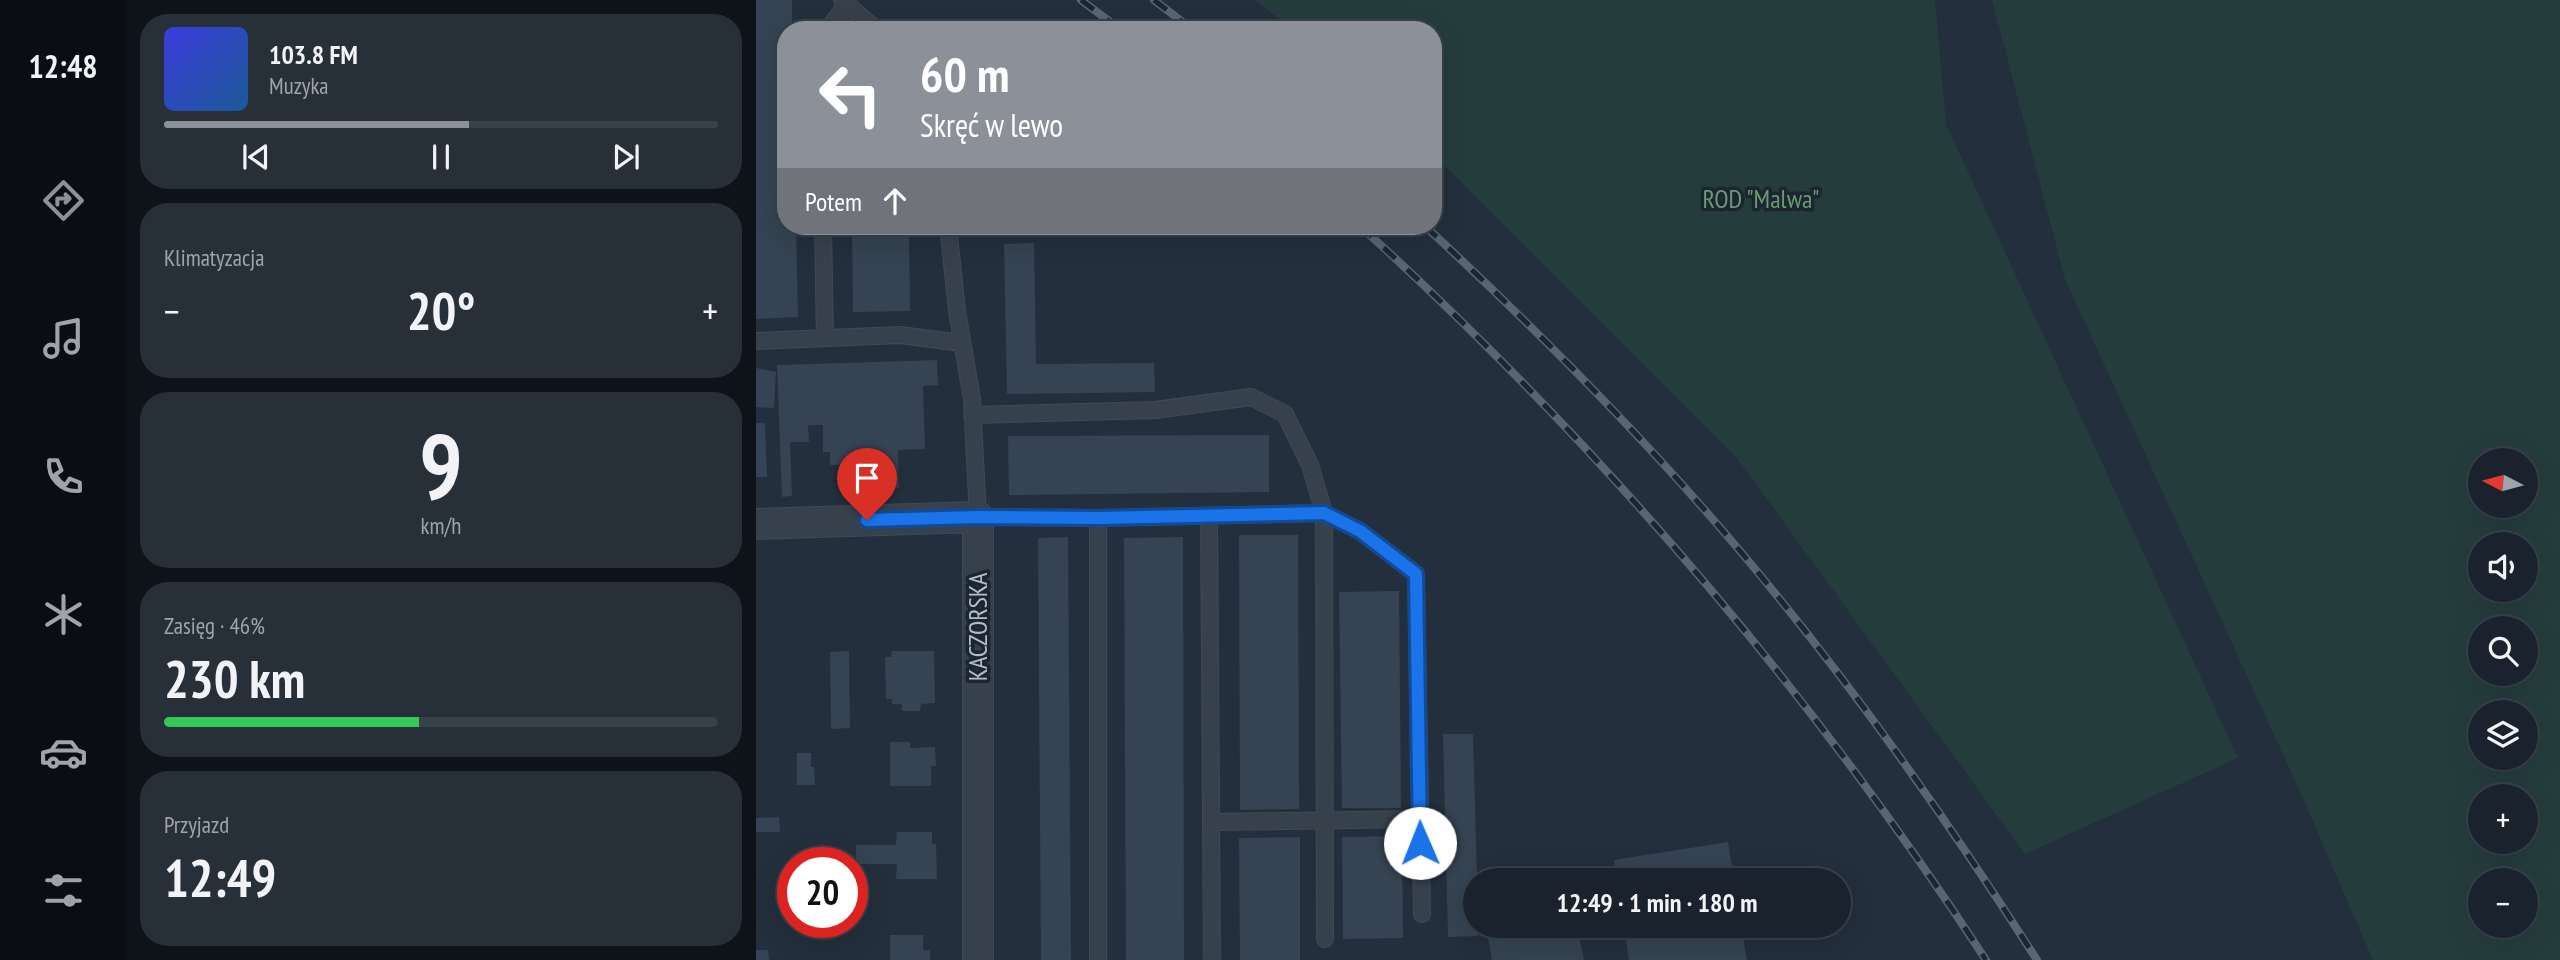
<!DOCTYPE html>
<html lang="pl">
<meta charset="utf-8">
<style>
body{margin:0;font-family:"PT Sans Narrow",sans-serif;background:#272f39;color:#f1f3f6;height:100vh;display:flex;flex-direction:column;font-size:26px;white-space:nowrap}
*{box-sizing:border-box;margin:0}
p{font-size:23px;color:#9fa4aa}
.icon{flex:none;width:38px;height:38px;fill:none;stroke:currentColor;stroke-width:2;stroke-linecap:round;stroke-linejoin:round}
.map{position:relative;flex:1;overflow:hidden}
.side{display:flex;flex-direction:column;gap:14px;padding:14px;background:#0e1319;width:630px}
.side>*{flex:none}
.guide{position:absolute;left:21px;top:21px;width:665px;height:214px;border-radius:28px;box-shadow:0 7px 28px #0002,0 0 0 2px #384049;background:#8c9099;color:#fff;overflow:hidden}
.needle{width:46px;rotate:276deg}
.tools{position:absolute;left:1712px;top:448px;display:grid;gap:14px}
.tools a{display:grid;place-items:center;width:70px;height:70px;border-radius:50%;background:#1a232d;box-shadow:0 7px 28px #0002,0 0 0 2px #384049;font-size:35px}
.speed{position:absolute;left:21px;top:847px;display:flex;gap:14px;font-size:35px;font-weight:700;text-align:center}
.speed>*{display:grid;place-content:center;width:91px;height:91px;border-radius:50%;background:#1a232d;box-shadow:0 7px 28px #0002,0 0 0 2px #384049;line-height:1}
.speed .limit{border:10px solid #d22;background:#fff;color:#111}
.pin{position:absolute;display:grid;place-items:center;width:60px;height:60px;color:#fff;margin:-72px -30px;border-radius:50% 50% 50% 0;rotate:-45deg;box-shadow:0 0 7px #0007}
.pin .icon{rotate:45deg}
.me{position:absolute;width:77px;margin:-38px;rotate:359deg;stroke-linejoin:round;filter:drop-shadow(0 0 5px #0008)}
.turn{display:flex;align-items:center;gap:24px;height:147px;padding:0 28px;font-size:32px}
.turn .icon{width:91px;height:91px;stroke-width:2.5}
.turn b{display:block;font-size:49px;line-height:60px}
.then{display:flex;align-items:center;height:66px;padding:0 28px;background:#0003;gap:14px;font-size:26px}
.big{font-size:52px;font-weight:700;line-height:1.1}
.side .widget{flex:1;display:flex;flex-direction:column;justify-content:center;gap:10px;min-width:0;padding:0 24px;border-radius:28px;background:#272f39}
.side .dial{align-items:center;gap:0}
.dial b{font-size:91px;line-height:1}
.song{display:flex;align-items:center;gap:21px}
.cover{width:84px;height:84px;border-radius:10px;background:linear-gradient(135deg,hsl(240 70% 55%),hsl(210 70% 35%))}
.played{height:7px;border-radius:4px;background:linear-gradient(90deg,#8c9099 55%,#384049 55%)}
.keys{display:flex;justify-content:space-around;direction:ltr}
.heat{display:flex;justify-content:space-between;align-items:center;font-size:38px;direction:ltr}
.charge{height:10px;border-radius:5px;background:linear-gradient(90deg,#34c759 46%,#384049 0)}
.trip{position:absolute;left:707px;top:868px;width:388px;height:70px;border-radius:35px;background:#1a232d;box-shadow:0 7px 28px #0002,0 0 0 2px #384049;font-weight:700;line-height:70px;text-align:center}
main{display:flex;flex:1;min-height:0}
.dock{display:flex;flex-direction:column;width:126px;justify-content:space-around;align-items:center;background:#0a0e12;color:#9fa4aa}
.dock .icon{width:49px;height:49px}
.dock .selected{color:#8c9099}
.dock b{font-size:32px;color:#f1f3f6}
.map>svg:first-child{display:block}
.green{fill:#253c3d;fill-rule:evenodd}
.building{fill:#354352}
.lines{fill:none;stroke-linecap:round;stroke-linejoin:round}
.service-casing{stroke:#404a55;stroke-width:18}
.minor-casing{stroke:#404a55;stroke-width:32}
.service{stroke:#37414c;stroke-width:16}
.minor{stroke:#37414c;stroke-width:30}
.rail-casing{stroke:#596573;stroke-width:8}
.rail{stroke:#1c2631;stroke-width:5;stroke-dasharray:16;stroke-linecap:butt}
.route-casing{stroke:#114b97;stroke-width:18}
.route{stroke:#1a73e8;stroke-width:12}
.labels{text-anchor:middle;stroke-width:7;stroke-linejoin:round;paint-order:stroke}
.park-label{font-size:26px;fill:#699972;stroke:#1c2631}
.street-label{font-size:26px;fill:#b2bcc8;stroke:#1c2631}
</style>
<main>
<nav class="dock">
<b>12:48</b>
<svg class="icon selected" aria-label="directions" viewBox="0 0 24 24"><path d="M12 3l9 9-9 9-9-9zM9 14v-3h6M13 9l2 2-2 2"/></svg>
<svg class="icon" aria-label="music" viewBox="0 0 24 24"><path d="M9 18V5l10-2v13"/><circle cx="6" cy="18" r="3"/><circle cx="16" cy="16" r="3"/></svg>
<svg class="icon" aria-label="phone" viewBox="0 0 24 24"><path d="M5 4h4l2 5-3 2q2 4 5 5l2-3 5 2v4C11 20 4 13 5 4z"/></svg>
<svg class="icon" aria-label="climate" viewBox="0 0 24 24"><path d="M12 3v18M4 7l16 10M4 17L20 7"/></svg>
<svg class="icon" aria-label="car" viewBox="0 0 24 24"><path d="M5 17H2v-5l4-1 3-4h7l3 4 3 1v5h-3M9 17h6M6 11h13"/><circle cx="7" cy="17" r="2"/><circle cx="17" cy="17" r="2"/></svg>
<svg class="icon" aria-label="filters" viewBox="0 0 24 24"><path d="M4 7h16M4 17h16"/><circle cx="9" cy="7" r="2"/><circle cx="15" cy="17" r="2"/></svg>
</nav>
<section class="side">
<div class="widget">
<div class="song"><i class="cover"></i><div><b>103.8 FM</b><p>Muzyka</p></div></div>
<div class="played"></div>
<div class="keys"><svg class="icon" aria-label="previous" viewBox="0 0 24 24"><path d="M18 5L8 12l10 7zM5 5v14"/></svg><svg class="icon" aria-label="pause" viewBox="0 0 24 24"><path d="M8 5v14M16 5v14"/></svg><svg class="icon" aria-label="next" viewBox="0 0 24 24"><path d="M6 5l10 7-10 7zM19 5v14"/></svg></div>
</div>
<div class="widget"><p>Klimatyzacja</p>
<div class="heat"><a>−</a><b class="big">20°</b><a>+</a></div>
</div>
<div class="widget dial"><b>9</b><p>km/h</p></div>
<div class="widget"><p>Zasięg · 46%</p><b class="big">230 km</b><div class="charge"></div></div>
<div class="widget"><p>Przyjazd</p><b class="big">12:49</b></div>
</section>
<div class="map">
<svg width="1804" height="960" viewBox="0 0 1804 960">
<rect width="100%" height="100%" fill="#232f3c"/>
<!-- green -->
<g class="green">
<path d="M498,0H1179L1190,124L1482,758L1269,854L981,458L677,154V30H538Z"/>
<path d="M1236,0H1804V960H1617L1541,785L1309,279ZM1724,460H1769V506H1724ZM1724,544H1769V590H1724ZM1724,628H1769V674H1724ZM1724,712H1769V758H1724ZM1724,796H1769V842H1724ZM1724,880H1769V926H1724Z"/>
</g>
<!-- building -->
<g class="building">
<path d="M0,0H36V30H30V226H40L42,317L0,319Z"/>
<path d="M96,226H153L154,311L97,312Z"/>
<path d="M278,243L280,364L398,363L399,392L251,394L248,244Z"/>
<path d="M181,360L182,385L167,386L169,449L142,450L143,488L108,489V464L74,465V452H67V425H52L53,442H34L36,496L26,497L21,365Z"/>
<path d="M0,368L20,372L18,408L0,407Z"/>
<path d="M0,423H9L11,477H0Z"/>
<path d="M513,435V492L253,495L252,436Z"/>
<path d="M483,535H542L543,809L484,810Z"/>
<path d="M312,537L315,960H285L282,538Z"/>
<path d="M427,537L428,960H370L368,538Z"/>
<path d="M643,591L645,808H586L583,592Z"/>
<path d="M93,651L94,728L75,729L74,652Z"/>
<path d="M136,651H178L179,703L165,704L164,711H146V704H136V699H130L129,657H135Z"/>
<path d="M687,734H717L721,879L719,926H722V936L692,937Z"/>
<path d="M134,742H154V748L179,747L180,766H175V786H134Z"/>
<path d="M41,753H55V767H58L59,785H41Z"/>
<path d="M23,817L24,832H0V818Z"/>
<path d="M141,832H176V844H180L181,879H140L141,864H100V845H140Z"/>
<path d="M646,836L647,938L587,939L586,837Z"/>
<path d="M544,837V960H484L483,838Z"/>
<path d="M972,842L978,880H861L858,860Z"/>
<path d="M796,926H821L828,960H736L732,938Z"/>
<path d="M868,926H985L991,960H873Z"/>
<path d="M134,935H167V950H174V960H134Z"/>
<path d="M0,950H12L13,960H0Z"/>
</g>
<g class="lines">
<defs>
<g id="service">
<path d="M86,0L121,30"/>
<path d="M71,30L91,4"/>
<path d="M67,226L69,338"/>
<path d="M192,226L201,311L216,399L222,517L342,518L568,513L604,531L660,574L666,914"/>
<path d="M0,341L144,335L206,343"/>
<path d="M216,415L399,410L495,397L529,414L554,465L568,513L569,939"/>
<path d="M453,516L456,960"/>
<path d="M342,518V960"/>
<path d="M455,822L664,819"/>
</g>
<path id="minor" d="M0,524L222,517V960"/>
</defs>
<!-- service casing -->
<use href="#service" class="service-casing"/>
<!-- minor casing -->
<use href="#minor" class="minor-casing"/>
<!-- service -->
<use href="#service" class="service"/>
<!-- minor -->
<use href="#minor" class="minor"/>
<defs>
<g id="rail">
<path d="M325,0L365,30"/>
<path d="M398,0L437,30"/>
<path d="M604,226C843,443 1053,689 1230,960"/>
<path d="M669,226C778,327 883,432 979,545C1090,676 1189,816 1281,960"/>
</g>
</defs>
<!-- rail casing -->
<use href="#rail" class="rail-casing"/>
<!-- rail -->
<use href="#rail" class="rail"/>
</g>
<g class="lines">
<defs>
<path id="route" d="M111,520L222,517L342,518L568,513L604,531L660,574L664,843"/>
</defs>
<!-- route casing -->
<use href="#route" class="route-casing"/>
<!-- route -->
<use href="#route" class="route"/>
</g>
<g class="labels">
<!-- park labels -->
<g class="park-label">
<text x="1005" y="208">ROD "Malwa"</text>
</g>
<!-- street labels -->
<g class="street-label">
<text transform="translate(222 627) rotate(-90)" y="9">KACZORSKA</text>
</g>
</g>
</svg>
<div class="tools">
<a><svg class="needle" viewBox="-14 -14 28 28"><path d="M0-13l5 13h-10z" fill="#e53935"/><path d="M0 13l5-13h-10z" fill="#9fa4aa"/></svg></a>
<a><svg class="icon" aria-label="sound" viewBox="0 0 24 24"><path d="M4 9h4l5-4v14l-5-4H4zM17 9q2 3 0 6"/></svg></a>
<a><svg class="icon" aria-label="search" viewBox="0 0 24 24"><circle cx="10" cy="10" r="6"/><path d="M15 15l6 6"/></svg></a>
<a><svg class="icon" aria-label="layers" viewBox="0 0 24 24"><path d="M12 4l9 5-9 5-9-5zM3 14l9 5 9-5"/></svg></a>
<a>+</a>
<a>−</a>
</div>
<div class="speed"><div class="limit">20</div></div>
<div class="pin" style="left:111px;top:520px;background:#d93025"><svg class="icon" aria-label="arrive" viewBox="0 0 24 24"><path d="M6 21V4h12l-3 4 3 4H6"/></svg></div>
<svg class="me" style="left:664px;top:843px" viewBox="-20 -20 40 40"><circle r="19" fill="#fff"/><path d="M0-13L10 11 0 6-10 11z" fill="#1a73e8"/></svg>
<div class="trip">12:49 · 1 min · 180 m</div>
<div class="guide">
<div class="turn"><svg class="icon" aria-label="left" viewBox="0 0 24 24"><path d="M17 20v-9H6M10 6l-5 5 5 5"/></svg><div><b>60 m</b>Skręć w lewo</div></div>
<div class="then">Potem<svg class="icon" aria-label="ahead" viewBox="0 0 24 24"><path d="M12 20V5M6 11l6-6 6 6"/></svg></div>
</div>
</div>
</main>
